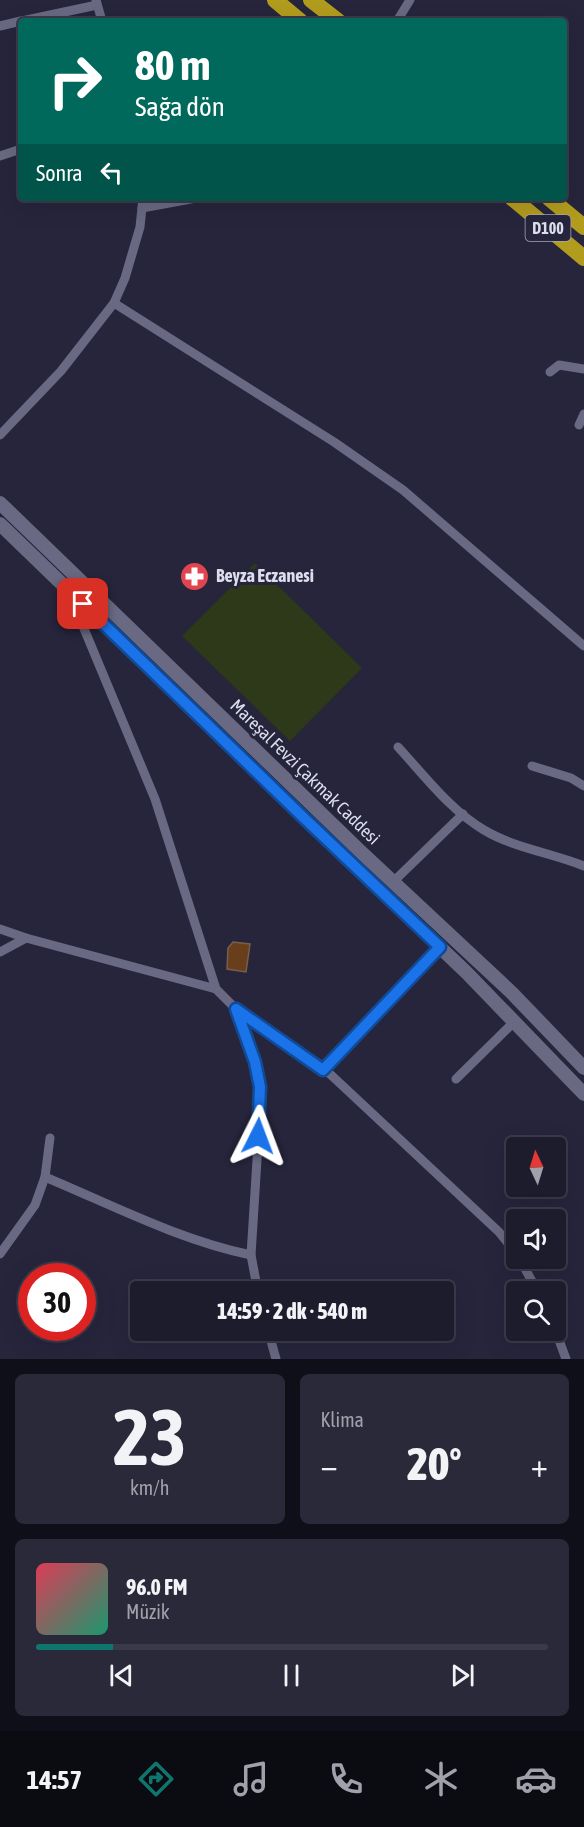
<!DOCTYPE html>
<html lang="tr">
<meta charset="utf-8">
<style>
body{margin:0;font-family:"Asap Condensed",sans-serif;background:#292939;color:#f1f3f6;height:100vh;display:flex;flex-direction:column;font-size:22px;white-space:nowrap}
*{box-sizing:border-box;margin:0}
p{font-size:20px;color:#a0a1aa}
.icon{flex:none;width:33px;height:33px;fill:none;stroke:currentColor;stroke-width:2;stroke-linecap:round;stroke-linejoin:round}
.map{position:relative;height:1359px;overflow:hidden}
.drawer{display:flex;flex-direction:column;gap:15px;padding:15px;background:#0f0f19;flex:1}
.drawer>*{flex:none}
.banner{position:absolute;left:18px;top:18px;width:549px;height:183px;border-radius:6px;box-shadow:0 6px 24px #0002,0 0 0 2px #3a3a49;background:#00695c;color:#fff;overflow:hidden}
.needle{width:39px;rotate:356deg}
.tools{position:absolute;left:506px;top:1137px;display:grid;gap:12px}
.tools a{display:grid;place-items:center;width:60px;height:60px;border-radius:6px;background:#1c1c2d;box-shadow:0 6px 24px #0002,0 0 0 2px #3a3a49;font-size:30px}
.speed{position:absolute;left:18px;top:1263px;display:flex;gap:12px;font-size:30px;font-weight:700;text-align:center}
.speed>*{display:grid;place-content:center;width:78px;height:78px;border-radius:50%;background:#1c1c2d;box-shadow:0 6px 24px #0002,0 0 0 2px #3a3a49;line-height:1}
.speed .limit{border:9px solid #d22;background:#fff;color:#111}
.pin{position:absolute;display:grid;place-items:center;width:51px;height:51px;color:#fff;margin:-26px;border-radius:12px;box-shadow:0 3px 9px #0006}
.me{position:absolute;width:66px;margin:-33px;rotate:3deg;stroke-linejoin:round;filter:drop-shadow(0 0 4px #0008)}
.turn{display:flex;align-items:center;gap:21px;height:126px;padding:0 18px;font-size:27px}
.turn .icon{width:78px;height:78px;stroke-width:2.5}
.turn b{display:block;font-size:42px;line-height:51px}
.then{display:flex;align-items:center;height:57px;padding:0 18px;background:#0003;gap:12px;font-size:22px}
.big{font-size:45px;font-weight:800;line-height:1.1}
.drawer .card{flex:1;display:flex;flex-direction:column;justify-content:center;gap:9px;min-width:0;padding:0 21px;border-radius:9px;background:#292939}
.drawer .dial{align-items:center;gap:0}
.dial b{font-size:78px;line-height:1}
.song{display:flex;align-items:center;gap:18px}
.cover{width:72px;height:72px;border-radius:9px;background:linear-gradient(135deg,hsl(350 70% 55%),hsl(160 70% 35%))}
.played{height:6px;border-radius:3px;background:linear-gradient(90deg,#0f766e 15%,#3a3a49 15%)}
.keys{display:flex;justify-content:space-around;direction:ltr}
.heat{display:flex;justify-content:space-between;align-items:center;font-size:33px;direction:ltr}
.drawer .tiles{flex:1;display:grid;gap:15px;grid-template-columns:1fr 1fr}
.card:last-child{grid-column:span 2}
.trip{position:absolute;left:130px;top:1281px;width:324px;height:60px;border-radius:6px;background:#1c1c2d;box-shadow:0 6px 24px #0002,0 0 0 2px #3a3a49;font-weight:800;line-height:60px;text-align:center}
.tabs{display:flex;height:96px;justify-content:space-around;align-items:center;background:#0b0b12;color:#a0a1aa}
.tabs .icon{width:42px;height:42px}
.tabs .active{color:#0f766e}
.tabs b{font-size:27px;color:#f1f3f6}
.map>svg:first-child{display:block}
.green{fill:#2d3918}
.building{fill:#693e1a;stroke:#775f4d;stroke-width:1.5}
.lines{fill:none;stroke-linecap:round;stroke-linejoin:round}
.street{stroke:#696983;stroke-width:9}
.secondary{stroke:#696983;stroke-width:14}
.highway{stroke:#b29c1e;stroke-width:16}
.route-casing{stroke:#114b97;stroke-width:15}
.route{stroke:#1a73e8;stroke-width:10}
.labels{text-anchor:middle;stroke-width:6;stroke-linejoin:round;paint-order:stroke}
.shield{fill:#26253c;stroke:#a6a6b8;stroke-width:1.5}
.shield-label{font-size:16px;font-weight:bold;fill:#dddeed}
.poi-label{font-size:18px;font-weight:bold;fill:#dddeed;stroke:#26253c;text-anchor:start}
.street-label{font-size:18px;fill:#dddeed;stroke:#26253c}
</style>
<div class="map">
<svg width="584" height="1359" viewBox="0 0 584 1359">
<rect width="100%" height="100%" fill="#26253c"/>
<!-- green -->
<path class="green" d="M255,563L362,668L290,741L182,636Z"/>
<!-- building -->
<path class="building" d="M233,942L250,944L246,972L227,969L228,948Z"/>
<g class="lines">
<!-- street -->
<g class="street">
<path d="M96,0L102,21"/>
<path d="M22,21L97,5"/>
<path d="M397,21L410,0"/>
<path d="M0,26L21,21"/>
<path d="M0,156L21,149"/>
<path d="M142,208L196,198"/>
<path d="M114,303L334,442L403,490L584,646"/>
<path d="M550,372L559,365L584,369"/>
<path d="M579,425L584,414"/>
<path d="M0,435L61,371L114,303L125,278L140,227L143,198"/>
<path d="M70,595L155,799L216,989L236,1009L256,1062L260,1087V1112L251,1255L258,1292"/>
<path d="M398,747C424,775 450,810 484,830C514,848 552,853 584,866"/>
<path d="M532,766L571,778L584,786"/>
<path d="M393,882L463,814"/>
<path d="M0,929L26,938L216,989"/>
<path d="M0,952L26,938"/>
<path d="M237,1009L330,1074L499,1232L516,1253"/>
<path d="M323,1070L440,947"/>
<path d="M456,1079L515,1021"/>
<path d="M45,1177C112,1205 179,1240 251,1255"/>
<path d="M0,1254L35,1205L45,1177L50,1138"/>
<path d="M519,1258L538,1292"/>
<path d="M555,1329L566,1359"/>
<path d="M268,1330L276,1359"/>
</g>
<!-- secondary -->
<g class="secondary">
<path d="M0,503L361,852L512,993L584,1068"/>
<path d="M0,524L303,817L466,972L584,1094"/>
</g>
<!-- highway -->
<g class="highway">
<path d="M275,0L300,21"/>
<path d="M311,0L338,21"/>
<path d="M512,198L584,258"/>
<path d="M549,198L584,227"/>
</g>
</g>
<g class="lines">
<defs>
<path id="route" d="M83,604L303,817L440,947L323,1070L236,1009L255,1062L260,1087L258,1136"/>
</defs>
<!-- route casing -->
<use href="#route" class="route-casing"/>
<!-- route -->
<use href="#route" class="route"/>
</g>
<!-- icons -->
<defs>
<symbol id="pharmacy-disc" viewBox="-11 -11 22 22"><circle r="9.5" fill="#e0444e" stroke="#26253c"/><path d="M-2-6h4v4h4v4h-4v4h-4v-4h-4v-4h4Z" fill="#fff"/></symbol>
</defs>
<g fill-rule="evenodd">
<use href="#pharmacy-disc" x="178" y="560" width="33" height="33"/>
</g>
<g class="labels">
<!-- shield labels -->
<rect class="shield" x="525.5" y="215" width="45" height="26" rx="4.5"/>
<g class="shield-label">
<text x="548" y="234">D100</text>
</g>
<!-- poi labels -->
<g class="poi-label">
<text x="216" y="582">Beyza Eczanesi</text>
</g>
<!-- street labels -->
<g class="street-label">
<text transform="translate(305 772) rotate(44)" y="6">Mareşal Fevzi Çakmak Caddesi</text>
</g>
</g>
</svg>
<div class="tools">
<a><svg class="needle" viewBox="-14 -14 28 28"><path d="M0-13l5 13h-10z" fill="#e53935"/><path d="M0 13l5-13h-10z" fill="#a0a1aa"/></svg></a>
<a><svg class="icon" aria-label="sound" viewBox="0 0 24 24"><path d="M4 9h4l5-4v14l-5-4H4zM17 9q2 3 0 6"/></svg></a>
<a><svg class="icon" aria-label="search" viewBox="0 0 24 24"><circle cx="10" cy="10" r="6"/><path d="M15 15l6 6"/></svg></a>
</div>
<div class="speed"><div class="limit">30</div></div>
<div class="pin" style="left:83px;top:604px;background:#d93025"><svg class="icon" aria-label="arrive" viewBox="0 0 24 24"><path d="M6 21V4h12l-3 4 3 4H6"/></svg></div>
<svg class="me" style="left:258px;top:1136px" viewBox="-20 -20 40 40"><path d="M0-17L14 15 0 8-14 15z" fill="#1a73e8" stroke="#fff" stroke-width="4"/></svg>
<div class="trip">14:59 · 2 dk · 540 m</div>
<div class="banner">
<div class="turn"><svg class="icon" aria-label="right" viewBox="0 0 24 24"><path d="M7 20v-9h11M14 6l5 5-5 5"/></svg><div><b>80 m</b>Sağa dön</div></div>
<div class="then">Sonra<svg class="icon" aria-label="left" viewBox="0 0 24 24"><path d="M17 20v-9H6M10 6l-5 5 5 5"/></svg></div>
</div>
</div>
<section class="drawer">
<div class="tiles">
<div class="card dial"><b>23</b><p>km/h</p></div>
<div class="card"><p>Klima</p>
<div class="heat"><a>−</a><b class="big">20°</b><a>+</a></div>
</div>
<div class="card">
<div class="song"><i class="cover"></i><div><b>96.0 FM</b><p>Müzik</p></div></div>
<div class="played"></div>
<div class="keys"><svg class="icon" aria-label="previous" viewBox="0 0 24 24"><path d="M18 5L8 12l10 7zM5 5v14"/></svg><svg class="icon" aria-label="pause" viewBox="0 0 24 24"><path d="M8 5v14M16 5v14"/></svg><svg class="icon" aria-label="next" viewBox="0 0 24 24"><path d="M6 5l10 7-10 7zM19 5v14"/></svg></div>
</div>
</div>
</section>
<nav class="tabs">
<b>14:57</b>
<svg class="icon active" aria-label="directions" viewBox="0 0 24 24"><path d="M12 3l9 9-9 9-9-9zM9 14v-3h6M13 9l2 2-2 2"/></svg>
<svg class="icon" aria-label="music" viewBox="0 0 24 24"><path d="M9 18V5l10-2v13"/><circle cx="6" cy="18" r="3"/><circle cx="16" cy="16" r="3"/></svg>
<svg class="icon" aria-label="phone" viewBox="0 0 24 24"><path d="M5 4h4l2 5-3 2q2 4 5 5l2-3 5 2v4C11 20 4 13 5 4z"/></svg>
<svg class="icon" aria-label="climate" viewBox="0 0 24 24"><path d="M12 3v18M4 7l16 10M4 17L20 7"/></svg>
<svg class="icon" aria-label="car" viewBox="0 0 24 24"><path d="M5 17H2v-5l4-1 3-4h7l3 4 3 1v5h-3M9 17h6M6 11h13"/><circle cx="7" cy="17" r="2"/><circle cx="17" cy="17" r="2"/></svg>
</nav>
